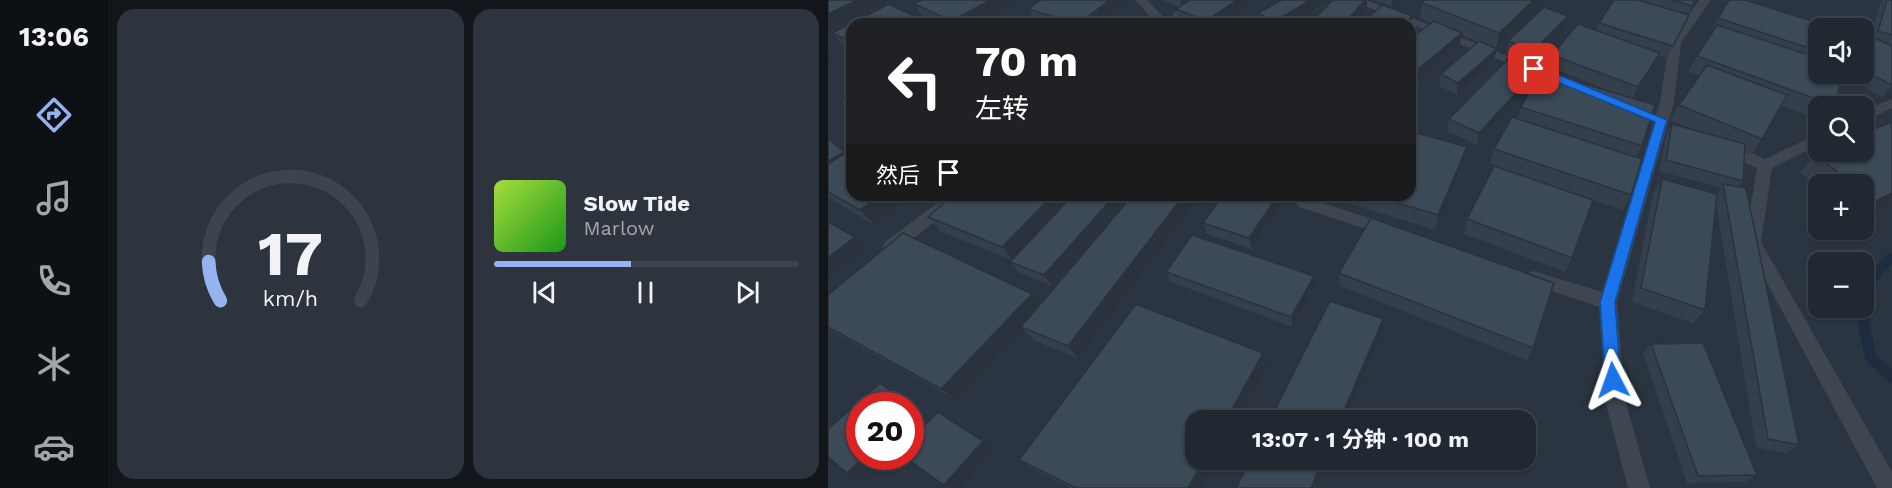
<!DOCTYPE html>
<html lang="zh">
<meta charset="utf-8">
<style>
body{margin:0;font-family:"Work Sans","Noto Sans SC",sans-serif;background:#2d343d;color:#f1f3f6;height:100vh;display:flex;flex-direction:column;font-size:22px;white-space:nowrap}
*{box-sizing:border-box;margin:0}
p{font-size:20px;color:#a2a6ab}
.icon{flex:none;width:33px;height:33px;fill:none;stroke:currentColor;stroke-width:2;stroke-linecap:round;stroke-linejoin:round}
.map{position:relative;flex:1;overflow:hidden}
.panel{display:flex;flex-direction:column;gap:9px;padding:9px;background:#12161b;width:720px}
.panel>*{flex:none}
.top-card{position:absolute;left:18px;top:18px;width:570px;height:183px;border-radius:18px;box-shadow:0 2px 4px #0004,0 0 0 2px #3d444d;background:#202124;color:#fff;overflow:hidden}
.fabs{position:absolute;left:980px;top:18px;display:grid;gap:12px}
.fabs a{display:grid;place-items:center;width:66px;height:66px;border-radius:12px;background:#202831;box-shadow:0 2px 4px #0004,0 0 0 2px #3d444d;font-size:30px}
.speed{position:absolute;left:18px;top:392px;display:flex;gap:12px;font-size:30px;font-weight:700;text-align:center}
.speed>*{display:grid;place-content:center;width:78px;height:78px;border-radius:50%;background:#202831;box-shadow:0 2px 4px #0004,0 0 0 2px #3d444d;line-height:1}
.speed .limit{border:9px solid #d22;background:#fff;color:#111}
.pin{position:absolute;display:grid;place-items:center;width:51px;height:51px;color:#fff;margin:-26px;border-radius:12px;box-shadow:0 3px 9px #0006}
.me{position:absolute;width:66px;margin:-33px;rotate:356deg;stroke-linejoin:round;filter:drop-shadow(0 0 4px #0008)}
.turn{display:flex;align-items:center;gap:21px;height:126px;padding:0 30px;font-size:27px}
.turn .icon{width:78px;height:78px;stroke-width:2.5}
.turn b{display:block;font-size:42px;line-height:51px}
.then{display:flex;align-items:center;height:57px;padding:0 30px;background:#0003;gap:12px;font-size:22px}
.panel .card{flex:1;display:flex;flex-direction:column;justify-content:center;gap:9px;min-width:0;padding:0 21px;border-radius:18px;background:#2d343d}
.panel .dial{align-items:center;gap:0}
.dial svg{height:156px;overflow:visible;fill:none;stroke:#3d444d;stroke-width:7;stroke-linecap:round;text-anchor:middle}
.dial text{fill:#f1f3f6;stroke:none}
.song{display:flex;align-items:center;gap:18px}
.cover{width:72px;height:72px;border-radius:9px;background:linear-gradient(135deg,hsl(80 70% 55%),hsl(120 70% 35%))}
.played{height:6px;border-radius:3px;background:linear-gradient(90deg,#95b2f1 45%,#3d444d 45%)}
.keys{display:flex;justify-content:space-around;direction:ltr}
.panel .tiles{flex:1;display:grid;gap:9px;grid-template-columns:repeat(2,1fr)}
.trip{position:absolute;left:357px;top:410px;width:351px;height:60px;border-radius:18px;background:#202831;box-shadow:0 2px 4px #0004,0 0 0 2px #3d444d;font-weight:700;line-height:60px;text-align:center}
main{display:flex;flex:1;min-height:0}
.tab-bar{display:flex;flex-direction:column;width:108px;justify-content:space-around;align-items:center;background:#0d1014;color:#a2a6ab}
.tab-bar .icon{width:42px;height:42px}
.tab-bar .on{color:#95b2f1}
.tab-bar b{font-size:27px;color:#f1f3f6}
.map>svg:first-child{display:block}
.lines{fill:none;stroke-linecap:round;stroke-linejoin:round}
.stream{fill:#1d2c3f;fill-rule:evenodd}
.lane{fill:#3e4751;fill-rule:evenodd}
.wall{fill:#343f4b}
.shaded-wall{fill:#2a333d}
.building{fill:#3c4957;stroke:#2a333d;stroke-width:1.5}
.route{fill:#1a73e8;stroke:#114b97;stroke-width:1.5}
</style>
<main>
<nav class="tab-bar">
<b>13:06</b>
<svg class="icon on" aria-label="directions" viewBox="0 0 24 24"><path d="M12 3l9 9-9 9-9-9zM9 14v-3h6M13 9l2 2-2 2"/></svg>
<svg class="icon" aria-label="music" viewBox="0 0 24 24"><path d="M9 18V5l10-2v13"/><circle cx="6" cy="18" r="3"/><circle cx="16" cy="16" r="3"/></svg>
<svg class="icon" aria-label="phone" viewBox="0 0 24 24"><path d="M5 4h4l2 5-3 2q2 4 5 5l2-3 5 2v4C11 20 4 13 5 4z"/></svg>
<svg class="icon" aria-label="climate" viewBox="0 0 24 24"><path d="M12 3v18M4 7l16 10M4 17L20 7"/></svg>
<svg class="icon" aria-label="car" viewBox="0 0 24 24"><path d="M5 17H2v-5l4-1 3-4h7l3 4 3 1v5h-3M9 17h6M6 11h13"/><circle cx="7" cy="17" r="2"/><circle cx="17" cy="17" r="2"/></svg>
</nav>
<section class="panel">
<div class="tiles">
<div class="card dial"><svg viewBox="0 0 100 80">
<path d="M14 69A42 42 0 1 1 86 69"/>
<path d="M14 69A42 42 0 0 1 8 49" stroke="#95b2f1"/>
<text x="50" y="56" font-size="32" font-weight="700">17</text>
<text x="50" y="72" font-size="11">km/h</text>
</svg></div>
<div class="card">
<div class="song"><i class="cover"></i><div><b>Slow Tide</b><p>Marlow</p></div></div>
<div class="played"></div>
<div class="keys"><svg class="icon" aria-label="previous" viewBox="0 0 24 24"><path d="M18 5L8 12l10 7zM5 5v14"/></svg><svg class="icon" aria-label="pause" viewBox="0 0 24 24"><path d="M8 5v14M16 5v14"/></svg><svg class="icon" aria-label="next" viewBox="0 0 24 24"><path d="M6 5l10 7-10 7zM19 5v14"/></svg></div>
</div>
</div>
</section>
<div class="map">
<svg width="1064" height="488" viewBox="0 0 1064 488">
<rect width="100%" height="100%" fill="#2a3541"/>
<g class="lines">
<!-- stream -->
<g class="stream">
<path d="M1064,253V264L1039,292L1035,294V281L1060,254Z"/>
<path d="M1035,304L1038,308L1048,355L1064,369V383L1060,381L1039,362L1037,358L1026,308H1035Z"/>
</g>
<!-- lane -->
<g class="lane">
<path d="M307,0H319L341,23C346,7 364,0 380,0L354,18L353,24H329Z"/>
<path d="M522,0H538L740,80L734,84L729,83Z"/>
<path d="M871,0H883L853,43L846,102L789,302L797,400L822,488H800L777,400L771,307L700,283L697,278L700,273L706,271L774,292L832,102L841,43Z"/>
<path d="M1064,99V108L1035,122V111Z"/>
<path d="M990,134V145L944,168L933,242L1064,472V488H1049L917,242L929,168L892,151L890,147L897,142L937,159Z"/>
<path d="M120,195H139L69,252H57L55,247L57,242Z"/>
<path d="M461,195H479L483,199L565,226L567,230L565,234H553L471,207Z"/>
</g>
</g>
<!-- wall -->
<g class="wall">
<path d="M213,0H298L299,2L270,24H217L206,20L200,9Z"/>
<path d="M332,0H424L425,2L400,19L412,24H360L351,20L348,9L351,7Z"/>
<path d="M454,0H501V1L463,24H432L430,13Z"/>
<path d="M546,0H573L564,7Z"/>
<path d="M597,0H718L668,48L666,60L629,95L611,86L613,74L650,42L633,35L632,44L589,81L582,77V39L603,23L592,18L594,3Z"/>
<path d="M786,0H868L860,15H861L839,58L831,56L827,65L805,98L814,146L808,157L803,195L795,210L662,164L666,149L690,119L693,107L709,79L649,145L619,131L621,119L684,55L678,53L680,41L740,16L737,28L703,62L710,77L792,95L721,67L724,55L768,30L771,23Z"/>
<path d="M896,0H925L924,2L990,28V54L988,57L990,74H1035V48L1042,43H1041L1052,4L1055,0H1064V90L1054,97L1016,77L1004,106H990V119L953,106L934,139L923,155L917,152L915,181L910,187L971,445L957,453L928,447L888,203L877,310L865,323L804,302L825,193L834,179L888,194L893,188L831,171L838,136L844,124L865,130L842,120L851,105L872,76L860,72L869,56L885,31L883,30L901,1Z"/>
<path d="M86,4L157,18L170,24H112L94,15Z"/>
<path d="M539,9L526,24H485V20Z"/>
<path d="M24,24V50L14,44L4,33Z"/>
<path d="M24,95V115L12,103Z"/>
<path d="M0,138L47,225L0,198Z"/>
<path d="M987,155L1064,201L1035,215V184H990V186L972,172Z"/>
<path d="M636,162L608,230L494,195H582Z"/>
<path d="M125,195H302L224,286L191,273L182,262L184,260L113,232L100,217Z"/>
<path d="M305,195H373L250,358L205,340L195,329L129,400L0,329V295L204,294L212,304Z"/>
<path d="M458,197L424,249L379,234L375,223Z"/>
<path d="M639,219L744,258L737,272L636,234Z"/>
<path d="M338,272L487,287L465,327L343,282Z"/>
<path d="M511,273L705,348L699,360L512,286Z"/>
<path d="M823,344L929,475L917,482L859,483L815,353Z"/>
<path d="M435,353L439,367L410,420H368L373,488H243L206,470L191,460Z"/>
</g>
<!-- shaded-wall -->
<g class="shaded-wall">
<path d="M29,0H61L0,31V14Z"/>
<path d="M162,0H189L147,24H126L124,21Z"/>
<path d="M282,0H298L299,2L270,24H250Z"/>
<path d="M352,0H365L354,8Z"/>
<path d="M409,0H424L425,2L393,24H379L378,21Z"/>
<path d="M483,0H501V1L463,24H445V22Z"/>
<path d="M537,0H539V9L526,24H516Z"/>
<path d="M564,0H573L564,7Z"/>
<path d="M706,0H718L668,49L671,33Z"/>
<path d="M584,16L583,28L582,29V24H575Z"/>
<path d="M740,16L737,28L702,63L705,51Z"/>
<path d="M634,33L632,44L589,81L590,69Z"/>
<path d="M669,49L666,60L629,95L630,83Z"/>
<path d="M832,53L827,65L804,99L810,87Z"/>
<path d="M0,54L5,60L0,62Z"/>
<path d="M713,66L710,78L649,145L651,133Z"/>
<path d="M1064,86V90L1054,97Z"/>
<path d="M639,147L636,162L608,230L610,215Z"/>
<path d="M16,152L24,161L0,179V161Z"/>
<path d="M1064,193V201L1035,215V212L1048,201Z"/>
<path d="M53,195H87L47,225L32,210Z"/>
<path d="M225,195H248L185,261L174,247Z"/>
<path d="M287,195H302L224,286L216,275Z"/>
<path d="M356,195H373L250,358L240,346Z"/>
<path d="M450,195H458V197L424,249L421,238Z"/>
<path d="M27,237L39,248L0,279V258Z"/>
<path d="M486,276L487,287L465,327L463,317Z"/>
<path d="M204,294L215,307L193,327L195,329L129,400L113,389Z"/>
<path d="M555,319L554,331L517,420H512Z"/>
<path d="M435,353L439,367L410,420H398Z"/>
<path d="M52,383L66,392L100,417L82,434V405Z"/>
<path d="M155,441L167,449L132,488H121L116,485Z"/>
<path d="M37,456H60L35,480L19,473Z"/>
<path d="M376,459H389L373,488H360Z"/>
<path d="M495,459H500L488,488H483Z"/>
</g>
<!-- building -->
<g class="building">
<path d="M0,0H29L0,14Z"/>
<path d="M93,0H162L124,21L86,4Z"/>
<path d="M213,0H282L250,24L200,9Z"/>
<path d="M362,0H409L378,21L348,9Z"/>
<path d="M454,0H483L445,22L430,13Z"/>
<path d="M505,0H537L516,24H498L485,20Z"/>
<path d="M597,0H706L671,33L594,3Z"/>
<path d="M786,0H810L861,15L845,46L771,23Z"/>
<path d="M845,0H867L864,6Z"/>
<path d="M901,0H917L1003,27L1002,28H990V51L890,18Z"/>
<path d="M1059,0H1064V35L1050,31Z"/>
<path d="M61,4L98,22L94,24H24V43L4,33Z"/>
<path d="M555,5L584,16L575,24H532Z"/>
<path d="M716,7L740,16L705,51L680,41Z"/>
<path d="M152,16L169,23L168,24H139Z"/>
<path d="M396,18L412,24H388Z"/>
<path d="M606,21L634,33L590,69L582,65V39Z"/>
<path d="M207,22L214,24H203Z"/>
<path d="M750,24L832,53L810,87L724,55Z"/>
<path d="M889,25L990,58V74H1017L1005,105L869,56Z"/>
<path d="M1049,39L1064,46V85L1035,70V48Z"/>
<path d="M651,41L669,49L630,83L613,74Z"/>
<path d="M684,55L713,66L651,133L621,119Z"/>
<path d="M879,65L959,95L934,139L851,105Z"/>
<path d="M713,71L827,105L814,146L693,107Z"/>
<path d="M24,95V108L12,103Z"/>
<path d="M684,117L814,159L803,195L666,149Z"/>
<path d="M1064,122V193L1048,201L1035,191V184H1026L987,155L994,152H1035V134Z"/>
<path d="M844,124L917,144L915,181L838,160Z"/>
<path d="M582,131L639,147L610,215L542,195H582Z"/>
<path d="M0,138L16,152L0,161Z"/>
<path d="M24,149V195H53L32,210L0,192V164Z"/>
<path d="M666,166L765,200L744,258L639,219Z"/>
<path d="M834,179L889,194L877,310L813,288Z"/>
<path d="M895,184L918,188L971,445L940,439Z"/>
<path d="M125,195H225L174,247L100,217Z"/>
<path d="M245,195H287L216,275L182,262Z"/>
<path d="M305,195H356L240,346L193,327Z"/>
<path d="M395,195H450L421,238L375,223Z"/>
<path d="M543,218L726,283L705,348L511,273Z"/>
<path d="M0,222L27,237L0,258Z"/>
<path d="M75,233L204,294L113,389L0,327V295Z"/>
<path d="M364,235L486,276L463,317L338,272Z"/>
<path d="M502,301L555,319L512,420H442Z"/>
<path d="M308,304L435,353L398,420H368V459H376L360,488H248L191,460Z"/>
<path d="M875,343L929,475L870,476L823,344Z"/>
<path d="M52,383L81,405H32V456H37L19,473L0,457V429Z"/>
<path d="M82,406L87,409L82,413Z"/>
<path d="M110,412L155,441L116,485L75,456H82V440Z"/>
<path d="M423,459H495L483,488H408Z"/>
</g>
<!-- route -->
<path class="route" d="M702,66H709L839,120L787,302L793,380L791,386L785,388L780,386L777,380L772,302L827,122L702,71Z"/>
</svg>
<div class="fabs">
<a><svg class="icon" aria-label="sound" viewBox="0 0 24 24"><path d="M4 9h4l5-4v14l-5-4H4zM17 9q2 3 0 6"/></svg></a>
<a><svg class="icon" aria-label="search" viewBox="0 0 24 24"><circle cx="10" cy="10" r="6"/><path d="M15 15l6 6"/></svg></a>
<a>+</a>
<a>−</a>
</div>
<div class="speed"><div class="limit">20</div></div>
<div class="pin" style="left:706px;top:69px;background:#d93025"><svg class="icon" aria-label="arrive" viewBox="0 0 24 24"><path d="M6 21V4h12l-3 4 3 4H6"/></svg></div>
<svg class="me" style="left:785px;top:380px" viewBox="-20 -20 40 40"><path d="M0-17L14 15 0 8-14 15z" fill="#1a73e8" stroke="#fff" stroke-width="4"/></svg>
<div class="trip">13:07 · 1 分钟 · 100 m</div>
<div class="top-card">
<div class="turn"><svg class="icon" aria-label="left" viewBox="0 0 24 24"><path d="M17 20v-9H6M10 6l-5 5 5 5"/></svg><div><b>70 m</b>左转</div></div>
<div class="then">然后<svg class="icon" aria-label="arrive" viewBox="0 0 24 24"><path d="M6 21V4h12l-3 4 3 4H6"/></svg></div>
</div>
</div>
</main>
